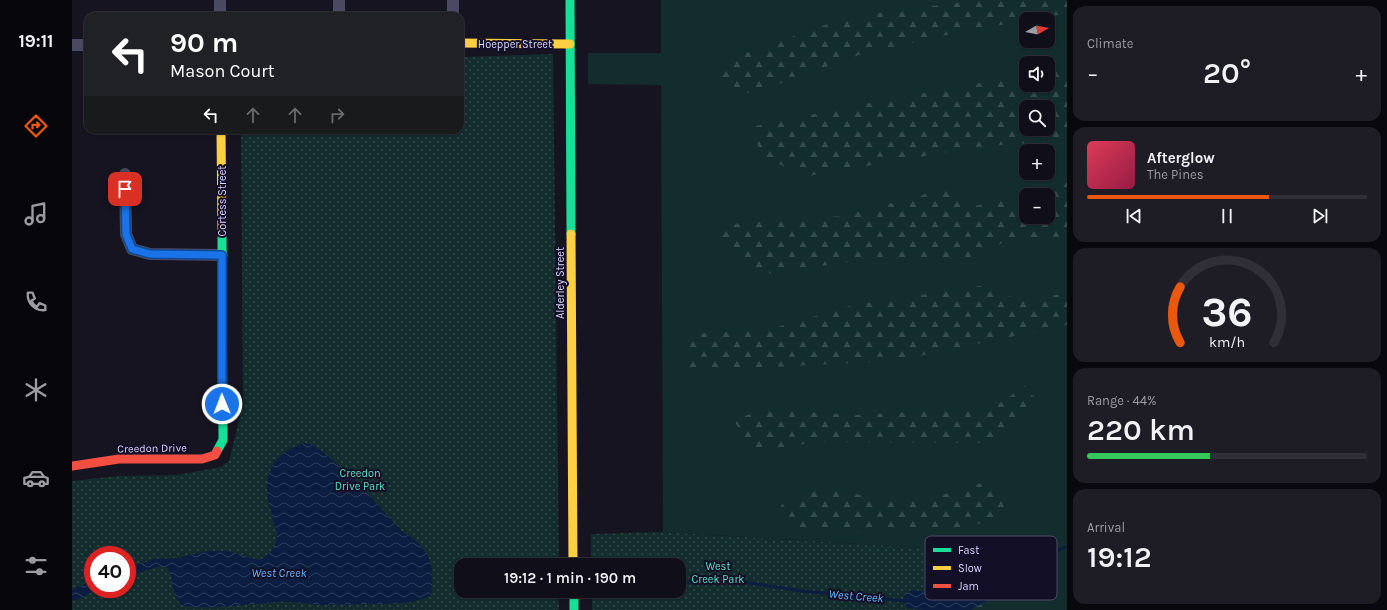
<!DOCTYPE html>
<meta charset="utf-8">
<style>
body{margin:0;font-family:Karla,sans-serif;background:#1e1d26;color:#f1f3f6;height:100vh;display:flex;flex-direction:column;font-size:15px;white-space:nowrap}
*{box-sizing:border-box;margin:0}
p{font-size:13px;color:#9c9ca2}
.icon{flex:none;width:22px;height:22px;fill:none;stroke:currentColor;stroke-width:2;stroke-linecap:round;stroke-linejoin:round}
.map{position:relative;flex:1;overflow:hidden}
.drawer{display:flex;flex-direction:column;gap:6px;padding:6px;background:#09080e;width:320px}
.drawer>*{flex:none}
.banner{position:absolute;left:12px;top:12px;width:380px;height:122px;border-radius:12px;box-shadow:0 1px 3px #0004,0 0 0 1px #302f38;background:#202124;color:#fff;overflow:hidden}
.needle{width:26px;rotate:81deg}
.controls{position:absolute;left:947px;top:12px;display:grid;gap:8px}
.controls a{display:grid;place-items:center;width:36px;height:36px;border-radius:8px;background:#100f19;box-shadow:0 1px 3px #0004,0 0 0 1px #302f38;font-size:20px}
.speed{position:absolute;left:12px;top:546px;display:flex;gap:8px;font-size:20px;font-weight:700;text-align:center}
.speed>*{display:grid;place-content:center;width:52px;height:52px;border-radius:50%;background:#100f19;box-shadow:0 1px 3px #0004,0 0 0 1px #302f38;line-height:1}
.speed .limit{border:6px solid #d22;background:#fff;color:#111}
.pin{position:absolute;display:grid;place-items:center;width:34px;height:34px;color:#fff;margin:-17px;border-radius:8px;box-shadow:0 2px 6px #0006}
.me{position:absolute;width:44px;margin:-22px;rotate:359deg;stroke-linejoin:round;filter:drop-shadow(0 0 3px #0008)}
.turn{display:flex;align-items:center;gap:14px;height:84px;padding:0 20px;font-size:18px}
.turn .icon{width:52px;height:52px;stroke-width:2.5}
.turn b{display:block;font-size:28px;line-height:34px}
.lanes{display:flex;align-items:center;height:38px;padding:0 20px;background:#0003;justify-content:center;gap:20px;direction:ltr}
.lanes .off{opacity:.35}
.big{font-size:30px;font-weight:600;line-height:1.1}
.drawer .widget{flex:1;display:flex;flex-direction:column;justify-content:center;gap:6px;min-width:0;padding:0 14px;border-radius:12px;background:#1e1d26}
.drawer .dial{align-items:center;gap:0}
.dial svg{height:104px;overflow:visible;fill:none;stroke:#302f38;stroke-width:7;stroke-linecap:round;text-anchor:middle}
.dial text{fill:#f1f3f6;stroke:none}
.song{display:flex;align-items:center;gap:12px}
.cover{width:48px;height:48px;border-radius:6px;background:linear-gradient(135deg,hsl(350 70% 55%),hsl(340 70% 35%))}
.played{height:4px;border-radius:2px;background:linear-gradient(90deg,#ea580c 65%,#302f38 65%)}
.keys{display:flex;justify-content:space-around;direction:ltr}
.heat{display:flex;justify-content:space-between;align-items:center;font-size:22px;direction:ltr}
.charge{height:6px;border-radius:3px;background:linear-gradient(90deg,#34c759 44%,#302f38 0)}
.trip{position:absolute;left:382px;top:558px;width:232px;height:40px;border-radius:12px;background:#100f19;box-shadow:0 1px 3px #0004,0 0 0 1px #302f38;font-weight:600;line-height:40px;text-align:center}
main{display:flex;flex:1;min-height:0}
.dock{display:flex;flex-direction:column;width:72px;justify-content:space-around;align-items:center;background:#06060a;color:#9c9ca2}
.dock .icon{width:28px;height:28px}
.dock .current{color:#ea580c}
.dock b{font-size:18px;color:#f1f3f6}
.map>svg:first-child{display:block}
.grass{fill:#132c2d;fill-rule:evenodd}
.forest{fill:url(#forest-firs);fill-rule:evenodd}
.park{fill:url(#park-dots);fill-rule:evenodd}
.water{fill:url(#water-waves)}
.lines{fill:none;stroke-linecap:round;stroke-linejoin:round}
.stream{stroke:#0b1e41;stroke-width:3}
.street{stroke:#4a4962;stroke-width:12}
.fast{stroke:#16e098;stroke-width:9}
.slow{stroke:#ffcf43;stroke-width:9}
.jam{stroke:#f24e42;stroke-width:9}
.route-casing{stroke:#114b97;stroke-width:10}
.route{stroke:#1a73e8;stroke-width:7}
.labels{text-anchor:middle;stroke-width:4;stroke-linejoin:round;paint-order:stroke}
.street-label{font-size:11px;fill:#d9d4ff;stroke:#130f26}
.park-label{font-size:11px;fill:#5fe0c0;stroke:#130f26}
.water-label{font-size:12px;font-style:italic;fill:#62b6ff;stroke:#130f26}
.key{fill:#130f26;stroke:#4e4a67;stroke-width:1}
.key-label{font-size:11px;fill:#d9d4ff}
</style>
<main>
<nav class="dock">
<b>19:11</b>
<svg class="icon current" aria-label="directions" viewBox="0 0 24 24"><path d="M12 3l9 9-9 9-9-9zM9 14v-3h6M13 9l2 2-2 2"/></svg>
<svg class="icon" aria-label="music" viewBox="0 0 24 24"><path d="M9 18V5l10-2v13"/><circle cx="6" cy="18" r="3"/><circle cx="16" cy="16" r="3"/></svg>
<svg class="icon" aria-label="phone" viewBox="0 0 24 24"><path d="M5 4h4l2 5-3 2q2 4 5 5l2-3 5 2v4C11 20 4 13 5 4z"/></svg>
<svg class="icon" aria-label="climate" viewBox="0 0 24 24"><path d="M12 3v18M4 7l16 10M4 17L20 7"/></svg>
<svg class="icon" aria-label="car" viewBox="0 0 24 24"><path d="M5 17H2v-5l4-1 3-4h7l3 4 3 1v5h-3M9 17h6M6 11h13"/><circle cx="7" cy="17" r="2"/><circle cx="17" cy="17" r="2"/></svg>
<svg class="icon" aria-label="filters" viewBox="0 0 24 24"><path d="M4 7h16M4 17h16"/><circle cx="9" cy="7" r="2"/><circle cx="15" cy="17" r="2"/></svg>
</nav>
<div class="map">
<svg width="995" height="610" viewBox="0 0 995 610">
<defs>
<pattern id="forest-firs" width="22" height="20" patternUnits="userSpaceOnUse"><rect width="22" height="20" fill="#132c2d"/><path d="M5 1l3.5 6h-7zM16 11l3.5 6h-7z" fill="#354a4c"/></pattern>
<pattern id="park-dots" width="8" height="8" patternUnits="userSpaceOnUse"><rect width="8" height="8" fill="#132c2d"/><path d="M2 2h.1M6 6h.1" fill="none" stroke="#354a4c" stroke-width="1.8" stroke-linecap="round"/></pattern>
<pattern id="water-waves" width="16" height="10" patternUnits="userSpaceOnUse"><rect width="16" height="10" fill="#0b1e41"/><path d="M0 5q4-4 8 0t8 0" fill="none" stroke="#2e3e5e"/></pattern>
</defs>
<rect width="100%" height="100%" fill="#161421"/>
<!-- grass -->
<path class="grass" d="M589,0H995V610H870L868,549L591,532L589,85L516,84V53H589ZM954,19H976V41H954ZM954,63H976V85H954ZM954,107H976V129H954ZM954,151H976V173H954ZM954,195H976V217H954Z"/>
<!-- forest -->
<g class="forest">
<path d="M907,0H995V14L954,19V21L892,31L787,55L679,94L640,77L671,54L756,24L807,13Z"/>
<path d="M995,67V140L905,147L731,177L690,155L678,127L808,101L954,75V85H976V71ZM954,107H976V129H954Z"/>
<path d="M995,183V239H939L894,260L786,261L686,275L654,242L640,235L659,224L770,216L873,189L896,207L964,193ZM954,195H976V217H954Z"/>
<path d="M908,286L951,301L995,293V325L823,361L615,371V351L619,334L699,329L781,305Z"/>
<path d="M953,386L966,402L915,443L744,442L679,453L662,420L691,409L785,415L922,407Z"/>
<path d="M917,480L928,489L933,510L920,521L871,531L772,532L728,528L714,523L704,514L711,503L741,491L769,490L803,499L858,497L884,492Z"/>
<path d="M925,596L924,610H898Z"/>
</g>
<!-- park -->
<g class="park">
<path d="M481,54L487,565H389V591H487V610H0V481L45,476L105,475L148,467L157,461L171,404L169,130H388V57ZM21,555H55V589H21Z"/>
<path d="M591,532L868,549L870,610H520V591H607V565H519V534Z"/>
</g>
<!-- water -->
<g class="water">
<path d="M232,443C254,443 312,513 330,531C345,540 360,554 360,573C361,580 359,588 360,595C339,605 318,604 295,604C280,604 264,605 249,605C235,604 219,601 204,602C179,604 134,610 112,606C96,596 105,579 94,567H84L55,577V568L83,559L106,558L133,551H154L188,560C198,554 204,548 205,536C206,531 202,526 201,521C200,513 197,506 196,498C191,469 206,451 232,443Z"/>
<path d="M976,538L983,565L966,569L939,588L898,610H851L836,608L831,603L832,595L839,590L883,595L901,587L931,565L949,556Z"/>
<path d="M21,581V589H27L7,599L0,600V589Z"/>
<path d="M425,591H494V593C481,600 435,602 425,591Z"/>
</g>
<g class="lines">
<!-- stream -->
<g class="stream">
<path d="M976,554L995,547"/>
<path d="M607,582H671L730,591L834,601"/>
</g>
<!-- street -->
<g class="street">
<path d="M148,0V16"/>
<path d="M267,0V16"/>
<path d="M381,0V16"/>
<path d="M0,45H16"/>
<path d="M53,174L54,234L60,249L78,254L150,255"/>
</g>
<!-- fast -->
<g class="fast">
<path d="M498,0L499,234"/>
<path d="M145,451L151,440L150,232"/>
<path d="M502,591V610"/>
</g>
<!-- slow -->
<g class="slow">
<path d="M388,43L498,44"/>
<path d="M149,130L150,232"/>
<path d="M499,234L501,565"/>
</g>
<!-- jam -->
<path class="jam" d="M0,466L47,459H130L143,455L145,451"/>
</g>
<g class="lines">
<defs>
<path id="route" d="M53,189L54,234L60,249L78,254L150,255V404"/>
</defs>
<!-- route casing -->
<use href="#route" class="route-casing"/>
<!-- route -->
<use href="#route" class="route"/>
</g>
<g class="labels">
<!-- street labels -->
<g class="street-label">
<text x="443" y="48">Hoepper Street</text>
<text transform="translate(150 201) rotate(-90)" y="4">Cortess Street</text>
<text transform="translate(488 283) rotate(-90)" y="4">Alderley Street</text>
<text transform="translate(80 448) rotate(-1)" y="4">Creedon Drive</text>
</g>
<!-- park labels -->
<g class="park-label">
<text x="288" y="477">Creedon<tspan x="288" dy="13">Drive Park</tspan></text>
<text x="646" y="570">West<tspan x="646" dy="13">Creek Park</tspan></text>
</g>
<!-- water labels -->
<g class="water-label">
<text x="207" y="577">West Creek</text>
<text transform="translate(784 596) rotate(5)" y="4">West Creek</text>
</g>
</g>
<!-- legend -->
<rect x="853" y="536" width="132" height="64" rx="6" class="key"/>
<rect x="861" y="548" width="18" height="4" fill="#16e098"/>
<rect x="861" y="566" width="18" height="4" fill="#ffcf43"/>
<rect x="861" y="584" width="18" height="4" fill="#f24e42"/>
<g class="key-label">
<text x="886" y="554">Fast</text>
<text x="886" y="572">Slow</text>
<text x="886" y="590">Jam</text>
</g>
</svg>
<div class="controls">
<a><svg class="needle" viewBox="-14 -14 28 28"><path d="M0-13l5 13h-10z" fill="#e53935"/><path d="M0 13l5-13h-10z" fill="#9c9ca2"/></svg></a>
<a><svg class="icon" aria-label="sound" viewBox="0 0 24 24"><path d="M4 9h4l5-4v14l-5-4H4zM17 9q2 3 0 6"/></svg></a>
<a><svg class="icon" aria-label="search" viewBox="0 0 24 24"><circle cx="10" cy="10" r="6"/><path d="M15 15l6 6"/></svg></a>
<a>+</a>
<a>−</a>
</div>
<div class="speed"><div class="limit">40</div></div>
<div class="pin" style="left:53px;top:189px;background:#d93025"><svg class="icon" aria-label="arrive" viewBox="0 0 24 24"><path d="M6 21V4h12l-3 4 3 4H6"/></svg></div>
<svg class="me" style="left:150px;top:404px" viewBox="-20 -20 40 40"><circle r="17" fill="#1a73e8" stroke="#fff" stroke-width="3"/><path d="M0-11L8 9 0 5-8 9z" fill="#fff"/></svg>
<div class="trip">19:12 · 1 min · 190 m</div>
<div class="banner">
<div class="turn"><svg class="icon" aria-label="left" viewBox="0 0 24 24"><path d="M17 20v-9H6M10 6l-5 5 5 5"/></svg><div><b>90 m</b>Mason Court</div></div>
<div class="lanes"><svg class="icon" aria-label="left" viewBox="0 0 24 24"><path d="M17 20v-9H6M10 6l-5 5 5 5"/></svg><svg class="icon off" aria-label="ahead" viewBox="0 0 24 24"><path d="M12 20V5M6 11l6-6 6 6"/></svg><svg class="icon off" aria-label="ahead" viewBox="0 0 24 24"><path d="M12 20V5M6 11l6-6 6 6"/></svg><svg class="icon off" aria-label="right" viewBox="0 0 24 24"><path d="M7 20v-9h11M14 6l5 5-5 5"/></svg></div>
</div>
</div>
<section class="drawer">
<div class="widget"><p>Climate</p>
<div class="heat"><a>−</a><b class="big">20°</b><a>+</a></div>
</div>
<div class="widget">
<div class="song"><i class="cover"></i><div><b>Afterglow</b><p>The Pines</p></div></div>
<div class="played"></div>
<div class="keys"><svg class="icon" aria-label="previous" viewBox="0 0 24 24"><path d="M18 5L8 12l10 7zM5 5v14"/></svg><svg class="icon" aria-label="pause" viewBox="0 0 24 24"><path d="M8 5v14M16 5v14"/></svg><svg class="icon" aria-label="next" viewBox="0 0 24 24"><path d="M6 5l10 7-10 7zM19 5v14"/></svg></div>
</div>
<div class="widget dial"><svg viewBox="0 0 100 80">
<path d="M14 69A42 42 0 1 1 86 69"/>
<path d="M14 69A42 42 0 0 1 14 26" stroke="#ea580c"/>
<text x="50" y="56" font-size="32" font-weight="700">36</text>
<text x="50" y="72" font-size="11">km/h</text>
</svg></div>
<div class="widget"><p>Range · 44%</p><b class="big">220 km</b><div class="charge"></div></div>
<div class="widget"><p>Arrival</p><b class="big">19:12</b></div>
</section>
</main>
